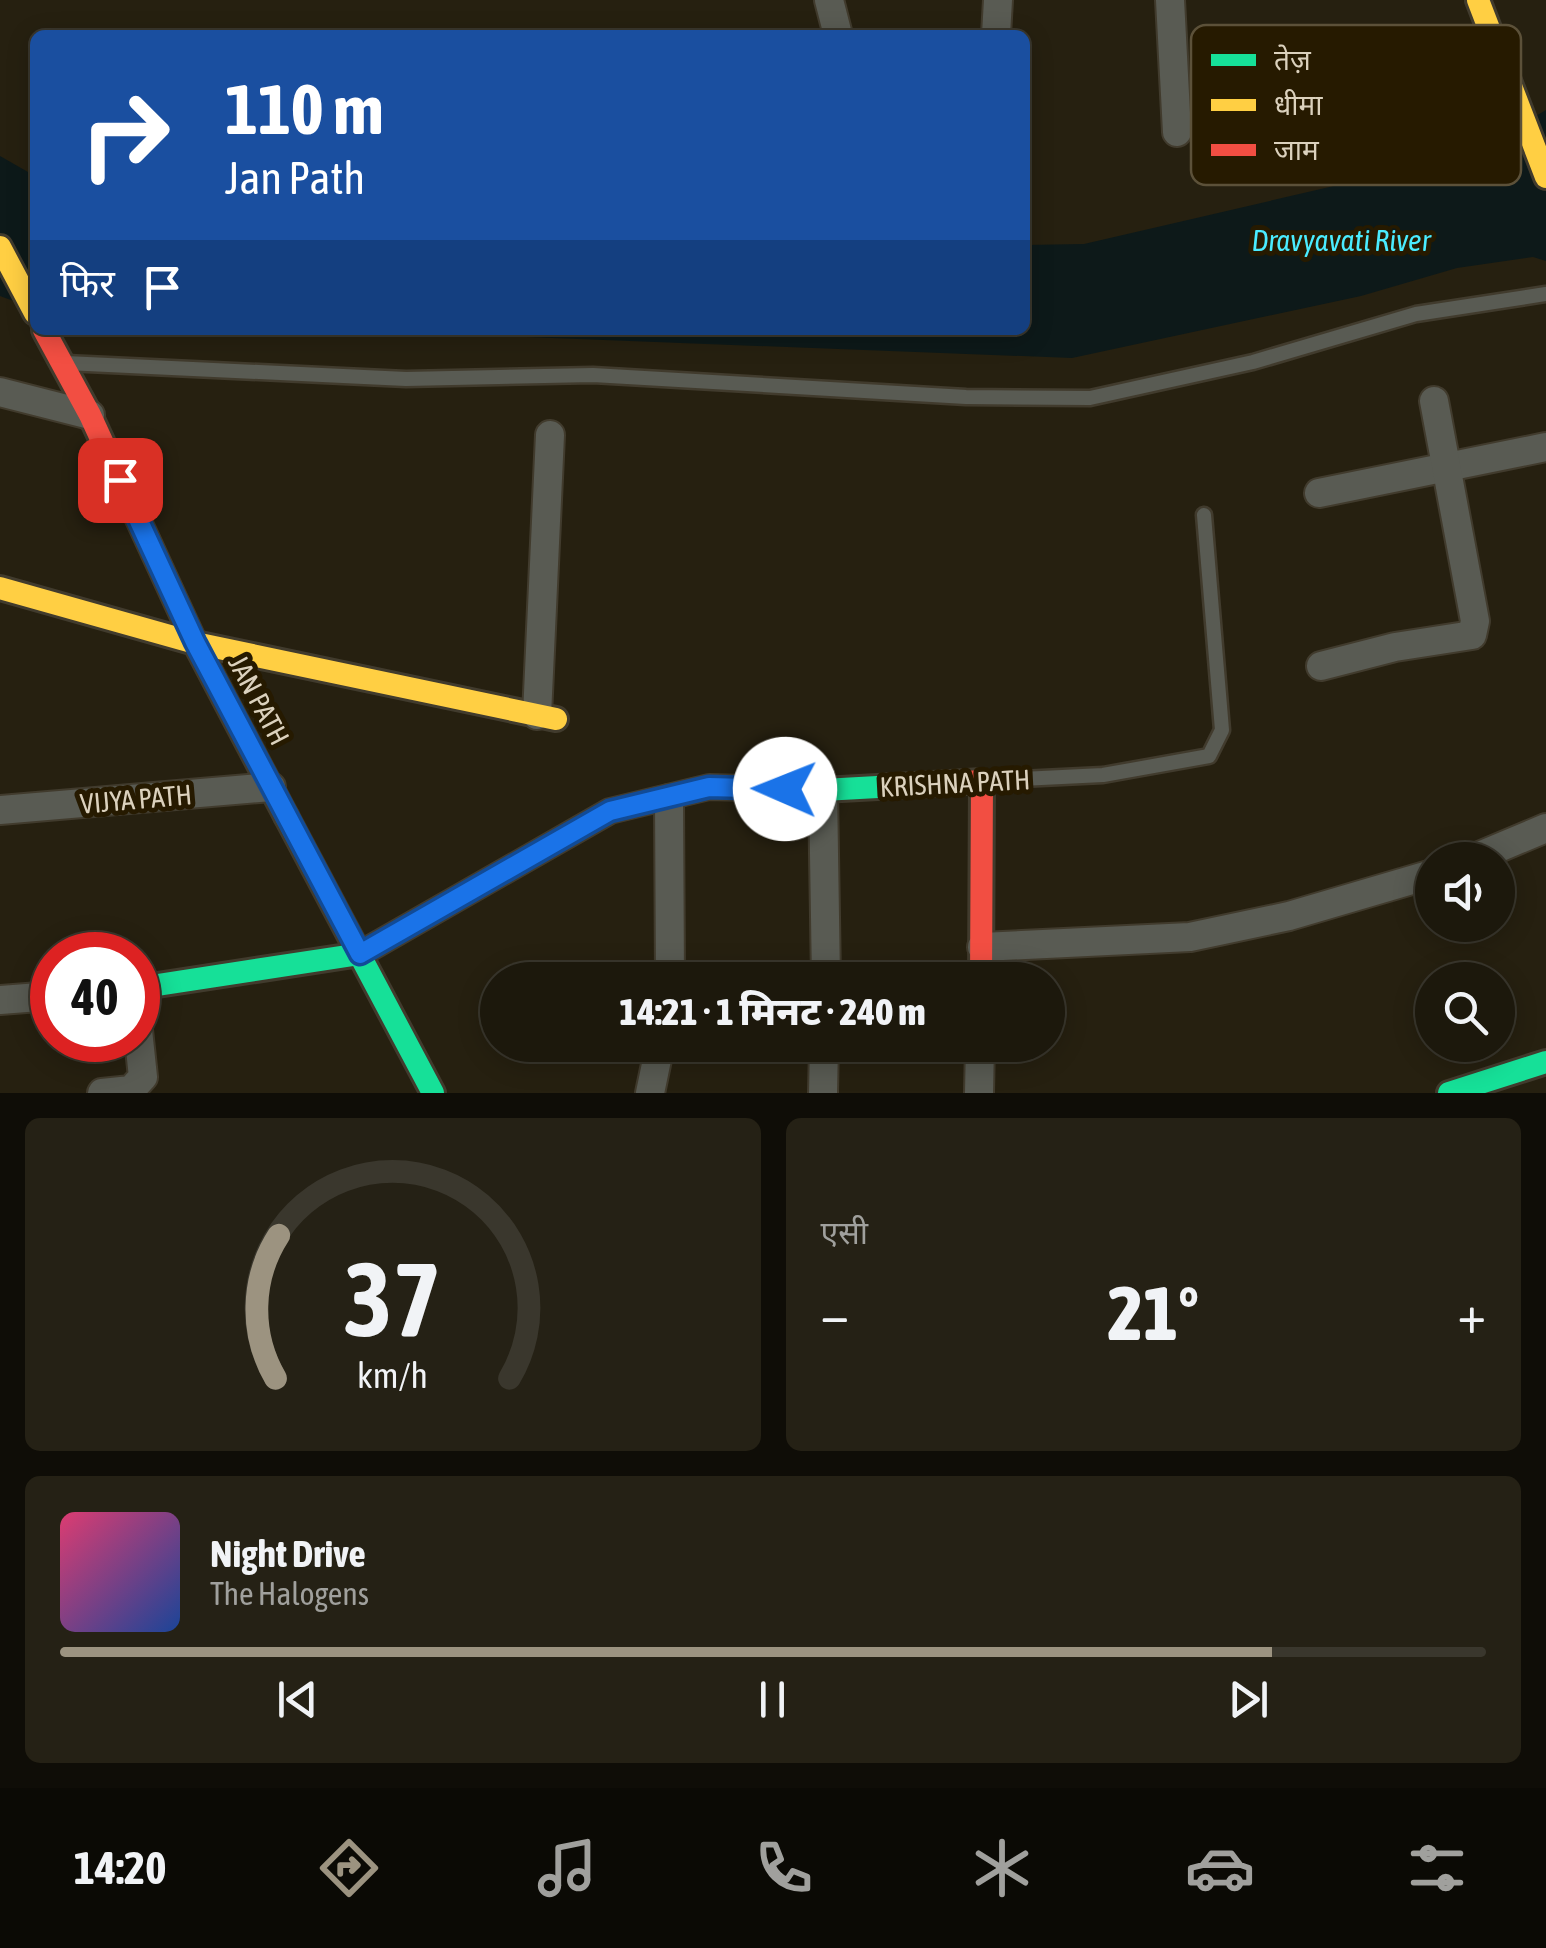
<!DOCTYPE html>
<html lang="hi">
<meta charset="utf-8">
<style>
body{margin:0;font-family:"Asap Condensed","Noto Sans Devanagari",sans-serif;background:#252115;color:#f1f3f6;height:100vh;display:flex;flex-direction:column;font-size:38px;white-space:nowrap}
*{box-sizing:border-box;margin:0}
p{font-size:32px;color:#a0a09d}
.icon{flex:none;width:55px;height:55px;fill:none;stroke:currentColor;stroke-width:2;stroke-linecap:round;stroke-linejoin:round}
.map{position:relative;height:1093px;overflow:hidden}
.details{display:flex;flex-direction:column;gap:25px;padding:25px;background:#0f0d07;flex:1}
.details>*{flex:none}
.top-card{position:absolute;left:30px;top:30px;width:1000px;height:305px;border-radius:15px;box-shadow:0 5px 25px #0003,0 0 0 2px #3a372d;background:#1a4fa0;color:#fff;overflow:hidden}
.controls{position:absolute;left:1415px;top:842px;display:grid;gap:20px}
.controls a{display:grid;place-items:center;width:100px;height:100px;border-radius:50%;background:#1c180c;box-shadow:0 5px 25px #0003,0 0 0 2px #3a372d;font-size:50px}
.speed{position:absolute;left:30px;top:932px;display:flex;gap:20px;font-size:50px;font-weight:700;text-align:center}
.speed>*{display:grid;place-content:center;width:130px;height:130px;border-radius:50%;background:#1c180c;box-shadow:0 5px 25px #0003,0 0 0 2px #3a372d;line-height:1}
.speed .limit{border:15px solid #d22;background:#fff;color:#111}
.pin{position:absolute;display:grid;place-items:center;width:85px;height:85px;color:#fff;margin:-42px;border-radius:20px;box-shadow:0 5px 15px #0006}
.me{position:absolute;width:110px;margin:-55px;rotate:271deg;stroke-linejoin:round;filter:drop-shadow(0 0 8px #0008)}
.turn{display:flex;align-items:center;gap:35px;height:210px;padding:0 30px;font-size:45px}
.turn .icon{width:130px;height:130px;stroke-width:2.5}
.turn b{display:block;font-size:70px;line-height:85px}
.then{display:flex;align-items:center;height:95px;padding:0 30px;background:#0003;gap:20px;font-size:38px}
.big{font-size:75px;font-weight:800;line-height:1.1}
.details .card{flex:1;display:flex;flex-direction:column;justify-content:center;gap:15px;min-width:0;padding:0 35px;border-radius:15px;background:#252115}
.details .dial{align-items:center;gap:0}
.dial svg{height:260px;overflow:visible;fill:none;stroke:#3a372d;stroke-width:7;stroke-linecap:round;text-anchor:middle}
.dial text{fill:#f1f3f6;stroke:none}
.song{display:flex;align-items:center;gap:30px}
.cover{width:120px;height:120px;border-radius:15px;background:linear-gradient(135deg,hsl(340 70% 55%),hsl(220 70% 35%))}
.played{height:10px;border-radius:5px;background:linear-gradient(90deg,#9c9380 85%,#3a372d 85%)}
.keys{display:flex;justify-content:space-around;direction:ltr}
.heat{display:flex;justify-content:space-between;align-items:center;font-size:55px;direction:ltr}
.details .tiles{flex:1;display:grid;gap:25px;grid-template-columns:1fr 1fr}
.card:last-child{grid-column:span 2}
.trip{position:absolute;left:480px;top:962px;width:585px;height:100px;border-radius:50px;background:#1c180c;box-shadow:0 5px 25px #0003,0 0 0 2px #3a372d;font-weight:800;line-height:100px;text-align:center}
.menu{display:flex;height:160px;justify-content:space-around;align-items:center;background:#0b0a05;color:#a0a09d}
.menu .icon{width:70px;height:70px}
.menu .selected{color:#9c9380}
.menu b{font-size:45px;color:#f1f3f6}
.map>svg:first-child{display:block}
.water{fill:#0d1919}
.lines{fill:none;stroke-linecap:round;stroke-linejoin:round}
.lane-casing{stroke:#413b2d;stroke-width:19}
.street-casing{stroke:#413b2d;stroke-width:32}
.fast-casing{stroke:#413b2d;stroke-width:28}
.slow-casing{stroke:#413b2d;stroke-width:28}
.jam-casing{stroke:#413b2d;stroke-width:28}
.lane{stroke:#595b53;stroke-width:14}
.street{stroke:#595b53;stroke-width:28}
.fast{stroke:#16e098;stroke-width:22}
.slow{stroke:#ffcf43;stroke-width:22}
.jam{stroke:#f24e42;stroke-width:22}
.route-casing{stroke:#114b97;stroke-width:25}
.route{stroke:#1a73e8;stroke-width:18}
.labels{text-anchor:middle;stroke-width:10;stroke-linejoin:round;paint-order:stroke}
.street-label{font-size:28px;fill:#dbd1bd;stroke:#261a00}
.water-label{font-size:30px;font-style:italic;fill:#4aecff;stroke:#261a00}
.key{fill:#261a00;stroke:#5c5139;stroke-width:2.5}
.key-label{font-size:28px;fill:#dbd1bd}
</style>
<div class="map">
<svg width="1546" height="1093" viewBox="0 0 1546 1093">
<rect width="100%" height="100%" fill="#262010"/>
<!-- water -->
<g class="water">
<path d="M1546,110V261L1533,257L1457,268L1361,296L1072,358L342,330H1025V245L1084,244L1472,154Z"/>
<path d="M0,156L35,176V309L0,296Z"/>
</g>
<g class="lines">
<defs>
<g id="lane">
<path d="M66,363L406,379L593,375L966,397L1090,398L1253,362L1416,314L1546,294"/>
<path d="M983,781L1103,775L1209,756L1222,730L1204,515"/>
</g>
<g id="street">
<path d="M829,0L838,35"/>
<path d="M1170,0L1177,132"/>
<path d="M996,35L998,0"/>
<path d="M0,392L90,415"/>
<path d="M1319,493L1546,447"/>
<path d="M1321,666L1395,647L1472,635L1475,621L1434,401"/>
<path d="M537,715L550,435"/>
<path d="M823,790L826,980"/>
<path d="M669,799L670,980"/>
<path d="M0,810L271,787"/>
<path d="M1470,860L1546,828"/>
<path d="M982,947L1190,937L1289,916L1432,874"/>
<path d="M0,1000L52,996"/>
<path d="M102,1093L131,1090L143,1077L138,1030"/>
<path d="M650,1093L660,1045"/>
<path d="M823,1093L824,1045"/>
<path d="M979,1093L980,1045"/>
</g>
<g id="fast">
<path d="M286,816L433,1093"/>
<path d="M138,988L360,954L610,811L709,787L823,790L950,783"/>
<path d="M1449,1093L1546,1062"/>
</g>
<g id="slow">
<path d="M1478,0L1546,177"/>
<path d="M0,247L35,313"/>
<path d="M0,588L195,643L556,719"/>
</g>
<g id="jam">
<path d="M44,330L90,415L195,643L286,816"/>
<path d="M950,783L982,781L981,980"/>
</g>
</defs>
<!-- lane casing -->
<use href="#lane" class="lane-casing"/>
<!-- street casing -->
<use href="#street" class="street-casing"/>
<!-- fast casing -->
<use href="#fast" class="fast-casing"/>
<!-- slow casing -->
<use href="#slow" class="slow-casing"/>
<!-- jam casing -->
<use href="#jam" class="jam-casing"/>
<!-- lane -->
<use href="#lane" class="lane"/>
<!-- street -->
<use href="#street" class="street"/>
<!-- fast -->
<use href="#fast" class="fast"/>
<!-- slow -->
<use href="#slow" class="slow"/>
<!-- jam -->
<use href="#jam" class="jam"/>
</g>
<g class="lines">
<defs>
<path id="route" d="M120,480L195,642L360,954L610,811L709,787L785,789"/>
</defs>
<!-- route casing -->
<use href="#route" class="route-casing"/>
<!-- route -->
<use href="#route" class="route"/>
</g>
<g class="labels">
<!-- street labels -->
<g class="street-label">
<text transform="translate(259 700) rotate(62)" y="10">JAN PATH</text>
<text transform="translate(955 783) rotate(-3)" y="10">KRISHNA PATH</text>
<text transform="translate(136 799) rotate(-5)" y="10">VIJYA PATH</text>
</g>
<!-- water labels -->
<g class="water-label">
<text x="1341" y="251">Dravyavati River</text>
</g>
</g>
<!-- legend -->
<rect x="1191" y="25" width="330" height="160" rx="15" class="key"/>
<rect x="1211" y="54" width="45" height="12" fill="#16e098"/>
<rect x="1211" y="99" width="45" height="12" fill="#ffcf43"/>
<rect x="1211" y="144" width="45" height="12" fill="#f24e42"/>
<g class="key-label">
<text x="1274" y="70">तेज़</text>
<text x="1274" y="115">धीमा</text>
<text x="1274" y="160">जाम</text>
</g>
</svg>
<div class="controls">
<a><svg class="icon" aria-label="sound" viewBox="0 0 24 24"><path d="M4 9h4l5-4v14l-5-4H4zM17 9q2 3 0 6"/></svg></a>
<a><svg class="icon" aria-label="search" viewBox="0 0 24 24"><circle cx="10" cy="10" r="6"/><path d="M15 15l6 6"/></svg></a>
</div>
<div class="speed"><div class="limit">40</div></div>
<div class="pin" style="left:120px;top:480px;background:#d93025"><svg class="icon" aria-label="arrive" viewBox="0 0 24 24"><path d="M6 21V4h12l-3 4 3 4H6"/></svg></div>
<svg class="me" style="left:785px;top:789px" viewBox="-20 -20 40 40"><circle r="19" fill="#fff"/><path d="M0-13L10 11 0 6-10 11z" fill="#1a73e8"/></svg>
<div class="trip">14:21 · 1 मिनट · 240 m</div>
<div class="top-card">
<div class="turn"><svg class="icon" aria-label="right" viewBox="0 0 24 24"><path d="M7 20v-9h11M14 6l5 5-5 5"/></svg><div><b>110 m</b>Jan Path</div></div>
<div class="then">फिर<svg class="icon" aria-label="arrive" viewBox="0 0 24 24"><path d="M6 21V4h12l-3 4 3 4H6"/></svg></div>
</div>
</div>
<section class="details">
<div class="tiles">
<div class="card dial"><svg viewBox="0 0 100 80">
<path d="M14 69A42 42 0 1 1 86 69"/>
<path d="M14 69A42 42 0 0 1 15 25" stroke="#9c9380"/>
<text x="50" y="56" font-size="32" font-weight="700">37</text>
<text x="50" y="72" font-size="11">km/h</text>
</svg></div>
<div class="card"><p>एसी</p>
<div class="heat"><a>−</a><b class="big">21°</b><a>+</a></div>
</div>
<div class="card">
<div class="song"><i class="cover"></i><div><b>Night Drive</b><p>The Halogens</p></div></div>
<div class="played"></div>
<div class="keys"><svg class="icon" aria-label="previous" viewBox="0 0 24 24"><path d="M18 5L8 12l10 7zM5 5v14"/></svg><svg class="icon" aria-label="pause" viewBox="0 0 24 24"><path d="M8 5v14M16 5v14"/></svg><svg class="icon" aria-label="next" viewBox="0 0 24 24"><path d="M6 5l10 7-10 7zM19 5v14"/></svg></div>
</div>
</div>
</section>
<nav class="menu">
<b>14:20</b>
<svg class="icon selected" aria-label="directions" viewBox="0 0 24 24"><path d="M12 3l9 9-9 9-9-9zM9 14v-3h6M13 9l2 2-2 2"/></svg>
<svg class="icon" aria-label="music" viewBox="0 0 24 24"><path d="M9 18V5l10-2v13"/><circle cx="6" cy="18" r="3"/><circle cx="16" cy="16" r="3"/></svg>
<svg class="icon" aria-label="phone" viewBox="0 0 24 24"><path d="M5 4h4l2 5-3 2q2 4 5 5l2-3 5 2v4C11 20 4 13 5 4z"/></svg>
<svg class="icon" aria-label="climate" viewBox="0 0 24 24"><path d="M12 3v18M4 7l16 10M4 17L20 7"/></svg>
<svg class="icon" aria-label="car" viewBox="0 0 24 24"><path d="M5 17H2v-5l4-1 3-4h7l3 4 3 1v5h-3M9 17h6M6 11h13"/><circle cx="7" cy="17" r="2"/><circle cx="17" cy="17" r="2"/></svg>
<svg class="icon" aria-label="filters" viewBox="0 0 24 24"><path d="M4 7h16M4 17h16"/><circle cx="9" cy="7" r="2"/><circle cx="15" cy="17" r="2"/></svg>
</nav>
